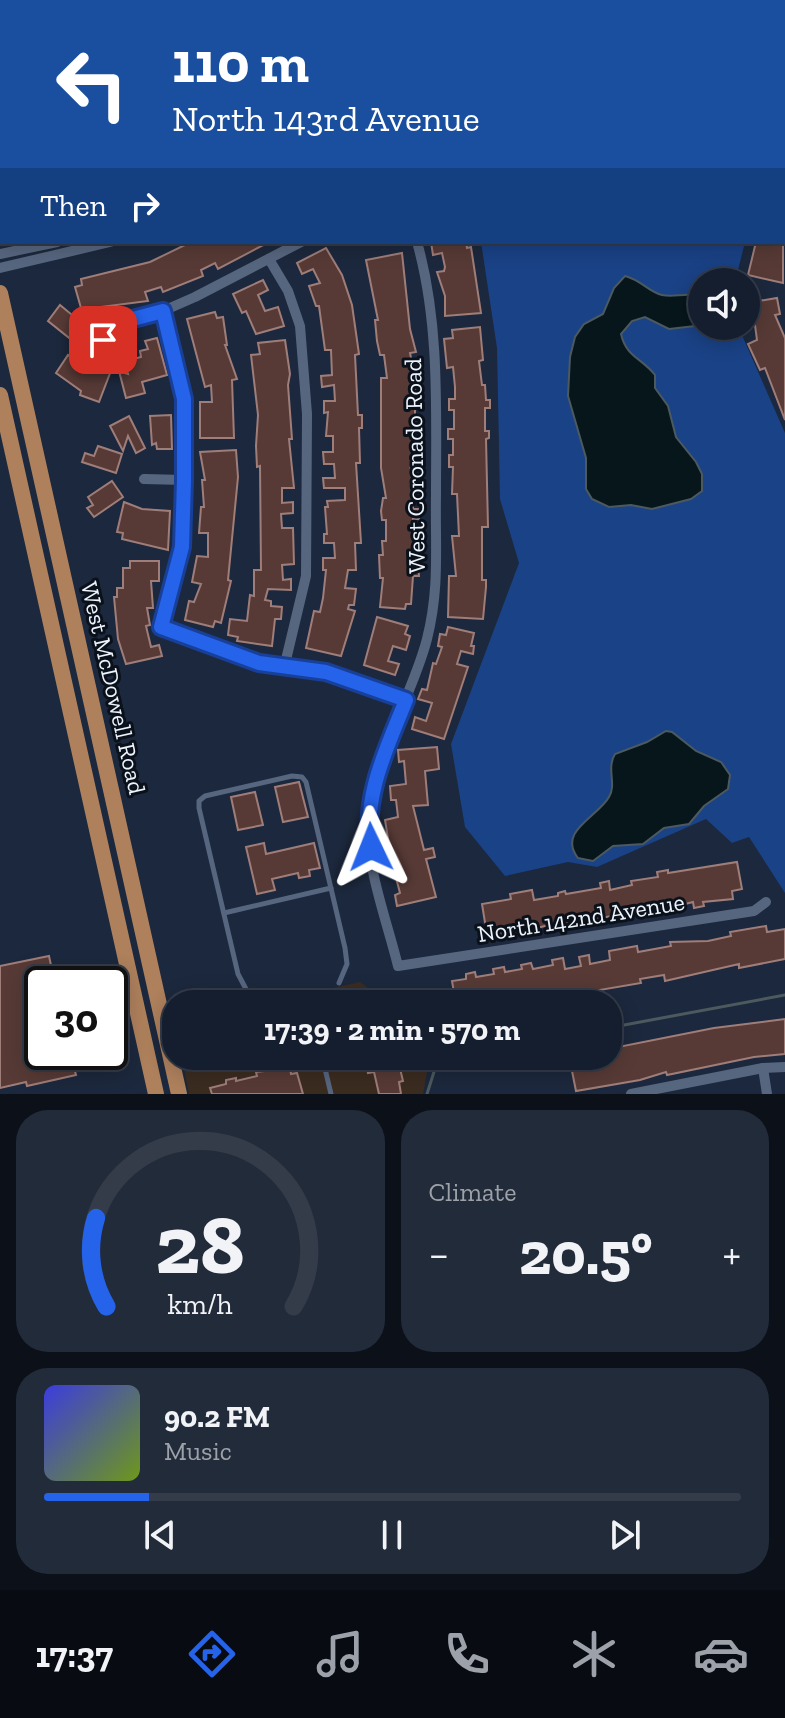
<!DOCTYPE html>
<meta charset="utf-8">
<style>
body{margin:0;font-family:"Zilla Slab",serif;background:#222b3a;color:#f1f3f6;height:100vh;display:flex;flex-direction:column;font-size:30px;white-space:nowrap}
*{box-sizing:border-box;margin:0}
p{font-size:26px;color:#9da2aa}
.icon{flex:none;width:44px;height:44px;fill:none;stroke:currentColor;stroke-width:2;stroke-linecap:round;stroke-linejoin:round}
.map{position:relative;height:1094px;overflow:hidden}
.details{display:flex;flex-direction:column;gap:16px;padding:16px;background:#0c1019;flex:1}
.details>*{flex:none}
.guide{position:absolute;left:0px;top:0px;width:786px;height:244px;box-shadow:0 4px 20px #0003,0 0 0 2px #343c4a;background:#1a4fa0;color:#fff;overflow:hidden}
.tools{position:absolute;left:688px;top:268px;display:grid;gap:16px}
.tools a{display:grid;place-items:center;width:72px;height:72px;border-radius:50%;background:#151e2e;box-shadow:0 4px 20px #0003,0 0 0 2px #343c4a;font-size:40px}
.speed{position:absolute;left:24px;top:966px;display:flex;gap:16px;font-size:40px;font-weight:700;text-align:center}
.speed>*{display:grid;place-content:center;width:104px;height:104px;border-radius:50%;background:#151e2e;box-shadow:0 4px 20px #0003,0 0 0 2px #343c4a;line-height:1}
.speed .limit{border:4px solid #111;border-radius:12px;background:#fff;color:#111}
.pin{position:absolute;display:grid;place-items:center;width:68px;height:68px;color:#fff;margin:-34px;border-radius:16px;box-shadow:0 4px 12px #0006}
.me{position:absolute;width:88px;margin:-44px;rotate:358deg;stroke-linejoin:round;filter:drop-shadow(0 0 6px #0008)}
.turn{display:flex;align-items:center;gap:28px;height:168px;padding:0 40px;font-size:36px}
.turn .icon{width:104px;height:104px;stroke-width:2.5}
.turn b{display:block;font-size:56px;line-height:68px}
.then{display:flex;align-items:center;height:76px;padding:0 40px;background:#0003;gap:16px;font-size:30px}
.big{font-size:60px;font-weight:800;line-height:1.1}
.details .tile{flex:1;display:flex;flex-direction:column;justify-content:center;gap:12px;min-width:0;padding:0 28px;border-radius:32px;background:#222b3a}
.details .dial{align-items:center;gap:0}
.dial svg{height:208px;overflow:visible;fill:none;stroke:#343c4a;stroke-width:7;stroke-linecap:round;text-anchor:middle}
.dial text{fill:#f1f3f6;stroke:none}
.song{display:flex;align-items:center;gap:24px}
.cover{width:96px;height:96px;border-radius:12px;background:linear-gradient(135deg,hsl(240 70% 55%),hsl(80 70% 35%))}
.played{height:8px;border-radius:4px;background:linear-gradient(90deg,#2563eb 15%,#343c4a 15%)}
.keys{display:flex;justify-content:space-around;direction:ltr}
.heat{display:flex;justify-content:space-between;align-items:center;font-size:44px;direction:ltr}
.details .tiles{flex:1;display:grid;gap:16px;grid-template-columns:1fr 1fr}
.tile:last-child{grid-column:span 2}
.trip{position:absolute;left:162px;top:990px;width:460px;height:80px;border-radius:32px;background:#151e2e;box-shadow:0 4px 20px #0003,0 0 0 2px #343c4a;font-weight:800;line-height:80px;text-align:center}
.tabs{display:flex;height:128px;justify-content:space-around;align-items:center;background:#080c12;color:#9da2aa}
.tabs .icon{width:56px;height:56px}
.tabs .current{color:#2563eb}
.tabs b{font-size:36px;color:#f1f3f6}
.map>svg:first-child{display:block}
.commercial{fill:#3b2c20}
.green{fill:#1a4286}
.water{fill:#06161b;stroke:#4c595e;stroke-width:2}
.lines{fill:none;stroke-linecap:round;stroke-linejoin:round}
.stream{stroke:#4c595e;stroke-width:3}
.building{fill:#573a36;stroke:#9f7d79;stroke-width:2}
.lane{stroke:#57667f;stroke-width:5}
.street{stroke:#57667f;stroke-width:10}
.primary{stroke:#ae805c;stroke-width:16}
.route-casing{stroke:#184099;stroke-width:20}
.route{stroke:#2563eb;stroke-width:14}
.labels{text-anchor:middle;stroke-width:6;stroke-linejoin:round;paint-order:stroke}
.street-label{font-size:24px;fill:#eef4fc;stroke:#0b111a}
</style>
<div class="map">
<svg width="785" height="1094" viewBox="0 0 785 1094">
<rect width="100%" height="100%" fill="#1c283d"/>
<!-- commercial -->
<g class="commercial">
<path d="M0,0H215V2H2V170Z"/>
<path d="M360,982L390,1004L263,1003Z"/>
<path d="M192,1056H430L423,1094H189L182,1058Z"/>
</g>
<!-- green -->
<path class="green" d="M481,242H745L735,282H702V326H738L785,433V893L749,837L732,843L706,819L597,867L568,862L505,876L465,827L451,744L519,563L500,499L497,348Z"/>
<!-- water -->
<g class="water">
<path d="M625,276C641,280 649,292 662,295C676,298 689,291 702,298V318L695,326L669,329L645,317L632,321L621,334C626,357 642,358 655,375V388L668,406L676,437L696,462L702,474V491L691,499L652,509L631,505L609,507L592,499L586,489V458L568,396L570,357L575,337L584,324L603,314L614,288Z"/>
<path d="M666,731L672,732L696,751L721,762L730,775L728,789L704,806L689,824L664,828L643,844L613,846L593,861L578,858C557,831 598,817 609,797C617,784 606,769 615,754L647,742Z"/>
</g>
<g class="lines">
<!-- stream -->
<g class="stream">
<path d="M608,1028L785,995"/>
<path d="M427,1094L439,1056"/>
</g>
</g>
<!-- building -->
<g class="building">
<path d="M191,242H269L218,269L215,263L201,270L203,276L163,292L161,287L145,292L148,301L101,307L97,312L83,315L75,287L82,285L81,279L150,262Z"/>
<path d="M431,242H466L467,248L471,247L481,313L445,316V296L437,272L444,271L445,267L442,253L433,255Z"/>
<path d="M756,242H783V283L748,275Z"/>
<path d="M326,248L342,275L352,305L359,354L355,355L358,415H362V428H359L360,463H356L361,543H355L356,570H348L345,588L356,589L354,605H349L348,609L355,611L341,656L306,648L314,611L320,612L323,598L326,570H323V558H335L334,543H324V534H327L325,507H328L327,501L345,500V488H324L323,478H335L334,464H324L323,452H333V436H326L328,412L324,413V401H335L334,385L322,387L321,376L332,375L331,350H325L319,306H316L309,286L320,283L313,269L302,274L297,263Z"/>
<path d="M402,253L410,329L416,352L410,353L415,377V447H420V459L410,458L411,475H418L419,489H413V509H418L419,519H413V538H419V549H413L414,566L418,565L419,576H413L411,604H406L405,609L380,607L383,578H380L379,555H383L382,541H386V520H382L381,511L383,498H386L381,468V378H387L384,355H380L377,341L375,320H378L366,260Z"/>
<path d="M263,280L268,290L258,295L265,311L278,307L284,326L256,334L246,311L242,313L233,294Z"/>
<path d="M777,298L780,314L775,315L785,338V420L765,368L760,370L748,344L757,340L755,325L746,326V303Z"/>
<path d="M60,305L77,319L71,326L80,333L73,341L48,321Z"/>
<path d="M215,312L217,318L223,317L227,345H225L237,379L232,380L234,438H200V402H212L211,385L205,387L187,319Z"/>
<path d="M480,327L483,360L479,361L482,385H485L486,400H490V408H485V431H489V438L486,439L488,527H482V580H486V587L483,619L448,617L449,576H456L452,536H459L457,494H452L453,467H449V455H453V439H448V429H454V410H449V399H455V387L453,367L447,368L444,339L453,338L452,330Z"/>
<path d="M157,338L167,375L142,382L145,393L126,398L119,371L128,374L125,361L141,357L140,351L148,349L145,341Z"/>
<path d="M285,340L290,374L288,385L292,439H289L294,488H282V503L293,502V513L281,514L282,528H293L294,564L282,565L283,580L291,579V590L268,589L265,600L271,601V606L282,607L281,619H275L272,646L237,641L238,637L228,635L230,619L247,621L250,595L254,596V570H261L260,466L257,467L256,446L258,415L251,355L260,354L258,343Z"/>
<path d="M82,351L92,358L90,360L112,368L99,402L80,395L81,391L56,373L68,355L76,361Z"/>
<path d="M171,415L172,449H157L156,443L152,445L150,416Z"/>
<path d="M129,416L145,448L136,453L128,436L123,451L110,426Z"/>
<path d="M98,446L122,454L116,473L82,462L85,453L94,456Z"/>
<path d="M236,450L238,477L228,580L231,581L221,623L215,621L213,627L185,620L189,601L194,602L201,584L192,582L197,556L208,557V533H199L201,507H204L202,480H205L200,452Z"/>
<path d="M112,481L123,497L94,517L87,508L93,505L88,497Z"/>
<path d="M124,502L142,509L170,511L168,550L122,539L123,533L117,532Z"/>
<path d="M130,561H159V581H151L153,608H147L150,625L146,626L151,647L159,645L162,656L126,664L118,639L114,597H117V588H123V568H130Z"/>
<path d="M377,617L408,626L405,634L410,636L406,650L393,646L388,661L399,664L395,675L364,665Z"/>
<path d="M448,627L474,633L471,646H474L473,654L461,651L457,664L468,667L444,739L412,729L415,717L426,721L432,703L418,699L422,689L427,690L433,663L436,664L442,647L438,646L440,634L446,635Z"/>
<path d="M437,747L439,769L425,771L428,805L413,806L424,850L433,848L435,857L426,859L436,897L397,906L395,895L400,893L395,874L390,875L388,864L392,863L385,820L398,817L396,800H391L390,786L406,784L404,761L399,762L398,750Z"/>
<path d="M299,782L308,817L283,822L275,787Z"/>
<path d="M255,792L263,825L238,830L231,797Z"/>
<path d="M264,843L266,854L314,843L320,868L309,870L310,876L299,878L298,873L272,879L275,890L257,894L246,847Z"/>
<path d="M737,862L742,889L732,891L733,899L703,902L704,906L694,908L693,902L673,907L672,903L653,907L655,914L645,916L644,911H637L596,919L597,923L584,925L560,928L559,923L527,930L526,925L511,927L512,936L502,938L501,932L487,935L482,904L511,899L510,894L532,890L534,900L558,896V893L565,891L566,894L601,888L600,883L609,881L610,890L632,885L631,881L658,877L657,872L668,870V873Z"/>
<path d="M766,926L767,932L785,929V959L739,968V964L665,981L664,975L640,979L641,983L570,995V998L562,1000L561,996L516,1004H502L501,1001L456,1004L452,981L466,979V974L475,972L476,977L494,974L493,969L504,967L505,972L522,969L521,965L531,963L533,969L553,965L552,960L563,958L565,969L581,966L579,957L589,955L590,964L610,960L609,951L637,946L638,952L671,946L670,942L708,941L731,936L730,932Z"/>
<path d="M49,956L55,984H42V1052H70L76,1075L27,1086L26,1082L0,1088V966Z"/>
<path d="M785,1019V1054L754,1057L667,1075L666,1072L640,1080L576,1091L569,1056H608V1049L714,1028Z"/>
<path d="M364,1056H397L403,1081L399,1082L401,1094H379L374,1072L368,1073Z"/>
<path d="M290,1068L291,1074L297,1073L303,1094H212L210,1088L226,1084V1080L236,1078V1081L257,1076L256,1072Z"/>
</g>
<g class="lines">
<!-- lane -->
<g class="lane">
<path d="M224,913L331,888"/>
<path d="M254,1004L238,974L199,808V801L205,796L292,776L302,777L306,782L345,948L347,964L339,983"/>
<path d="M340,1004L364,998L377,1004"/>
<path d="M322,1056L331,1094"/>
</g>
<!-- street -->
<g class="street">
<path d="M573,2L576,0"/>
<path d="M417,242C440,323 436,412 436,495C435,547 440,587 427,639C411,701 370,759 368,824C367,870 387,921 398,966L754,911L766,902"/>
<path d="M0,254L57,242"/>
<path d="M269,259L288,291L300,326L307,414L306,576L284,668"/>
<path d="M0,268L110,242"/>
<path d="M163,311C170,340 181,371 184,401C191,475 184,557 161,627L259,663L326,672L406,700"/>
<path d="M103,340L114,324L163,311L195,297L301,242"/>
<path d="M144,479L184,480"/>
<path d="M763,1068L767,1094"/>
<path d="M631,1094L763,1068L785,1067"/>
</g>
<!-- primary -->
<g class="primary">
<path d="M0,293L179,1094"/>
<path d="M0,395L156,1094"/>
</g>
</g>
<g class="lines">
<defs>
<path id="route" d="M103,340L114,324L163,311L184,399V480L182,547L161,627L259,663L326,672L406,700C387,748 363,795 371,847"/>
</defs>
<!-- route casing -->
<use href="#route" class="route-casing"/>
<!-- route -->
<use href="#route" class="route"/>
</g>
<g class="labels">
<!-- street labels -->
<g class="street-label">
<text transform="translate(415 466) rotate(-91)" y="8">West Coronado Road</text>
<text transform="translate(113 688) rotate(77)" y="8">West McDowell Road</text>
<text transform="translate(581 918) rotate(-9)" y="8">North 142nd Avenue</text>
</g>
</g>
</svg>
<div class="tools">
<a><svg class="icon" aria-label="sound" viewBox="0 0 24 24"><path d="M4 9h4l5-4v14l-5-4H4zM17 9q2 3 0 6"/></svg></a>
</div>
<div class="speed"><div class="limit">30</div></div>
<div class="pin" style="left:103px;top:340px;background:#d93025"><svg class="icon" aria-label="arrive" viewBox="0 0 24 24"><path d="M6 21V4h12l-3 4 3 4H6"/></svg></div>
<svg class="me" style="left:371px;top:847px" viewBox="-20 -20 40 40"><path d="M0-17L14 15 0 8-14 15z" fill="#2563eb" stroke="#fff" stroke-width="4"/></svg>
<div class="trip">17:39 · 2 min · 570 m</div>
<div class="guide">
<div class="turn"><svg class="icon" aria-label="left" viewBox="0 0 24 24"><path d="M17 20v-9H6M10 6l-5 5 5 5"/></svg><div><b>110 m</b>North 143rd Avenue</div></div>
<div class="then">Then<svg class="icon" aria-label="right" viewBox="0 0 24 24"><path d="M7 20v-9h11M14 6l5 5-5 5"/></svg></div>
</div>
</div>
<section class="details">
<div class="tiles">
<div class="tile dial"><svg viewBox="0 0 100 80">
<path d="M14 69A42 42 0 1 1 86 69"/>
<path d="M14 69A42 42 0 0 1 10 35" stroke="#2563eb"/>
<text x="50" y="56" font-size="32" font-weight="700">28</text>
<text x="50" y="72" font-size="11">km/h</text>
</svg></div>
<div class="tile"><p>Climate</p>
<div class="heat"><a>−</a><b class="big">20.5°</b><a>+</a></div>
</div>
<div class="tile">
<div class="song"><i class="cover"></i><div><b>90.2 FM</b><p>Music</p></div></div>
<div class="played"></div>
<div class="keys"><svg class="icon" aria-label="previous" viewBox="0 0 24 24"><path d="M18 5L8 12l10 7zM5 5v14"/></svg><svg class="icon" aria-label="pause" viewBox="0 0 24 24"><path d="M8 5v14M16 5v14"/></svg><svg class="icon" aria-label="next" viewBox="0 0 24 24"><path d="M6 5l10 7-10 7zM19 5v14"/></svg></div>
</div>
</div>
</section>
<nav class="tabs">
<b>17:37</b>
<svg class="icon current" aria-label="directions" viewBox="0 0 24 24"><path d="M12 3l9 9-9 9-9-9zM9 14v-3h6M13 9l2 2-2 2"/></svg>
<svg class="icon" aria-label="music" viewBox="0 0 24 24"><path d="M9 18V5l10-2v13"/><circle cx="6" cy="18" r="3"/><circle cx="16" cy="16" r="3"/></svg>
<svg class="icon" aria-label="phone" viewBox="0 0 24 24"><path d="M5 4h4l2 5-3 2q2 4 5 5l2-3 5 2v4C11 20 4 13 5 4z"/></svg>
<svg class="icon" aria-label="climate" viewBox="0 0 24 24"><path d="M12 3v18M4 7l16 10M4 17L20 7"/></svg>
<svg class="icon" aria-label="car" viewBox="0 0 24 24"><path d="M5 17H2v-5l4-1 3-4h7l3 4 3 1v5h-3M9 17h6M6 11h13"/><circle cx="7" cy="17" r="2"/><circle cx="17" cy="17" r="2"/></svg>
</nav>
